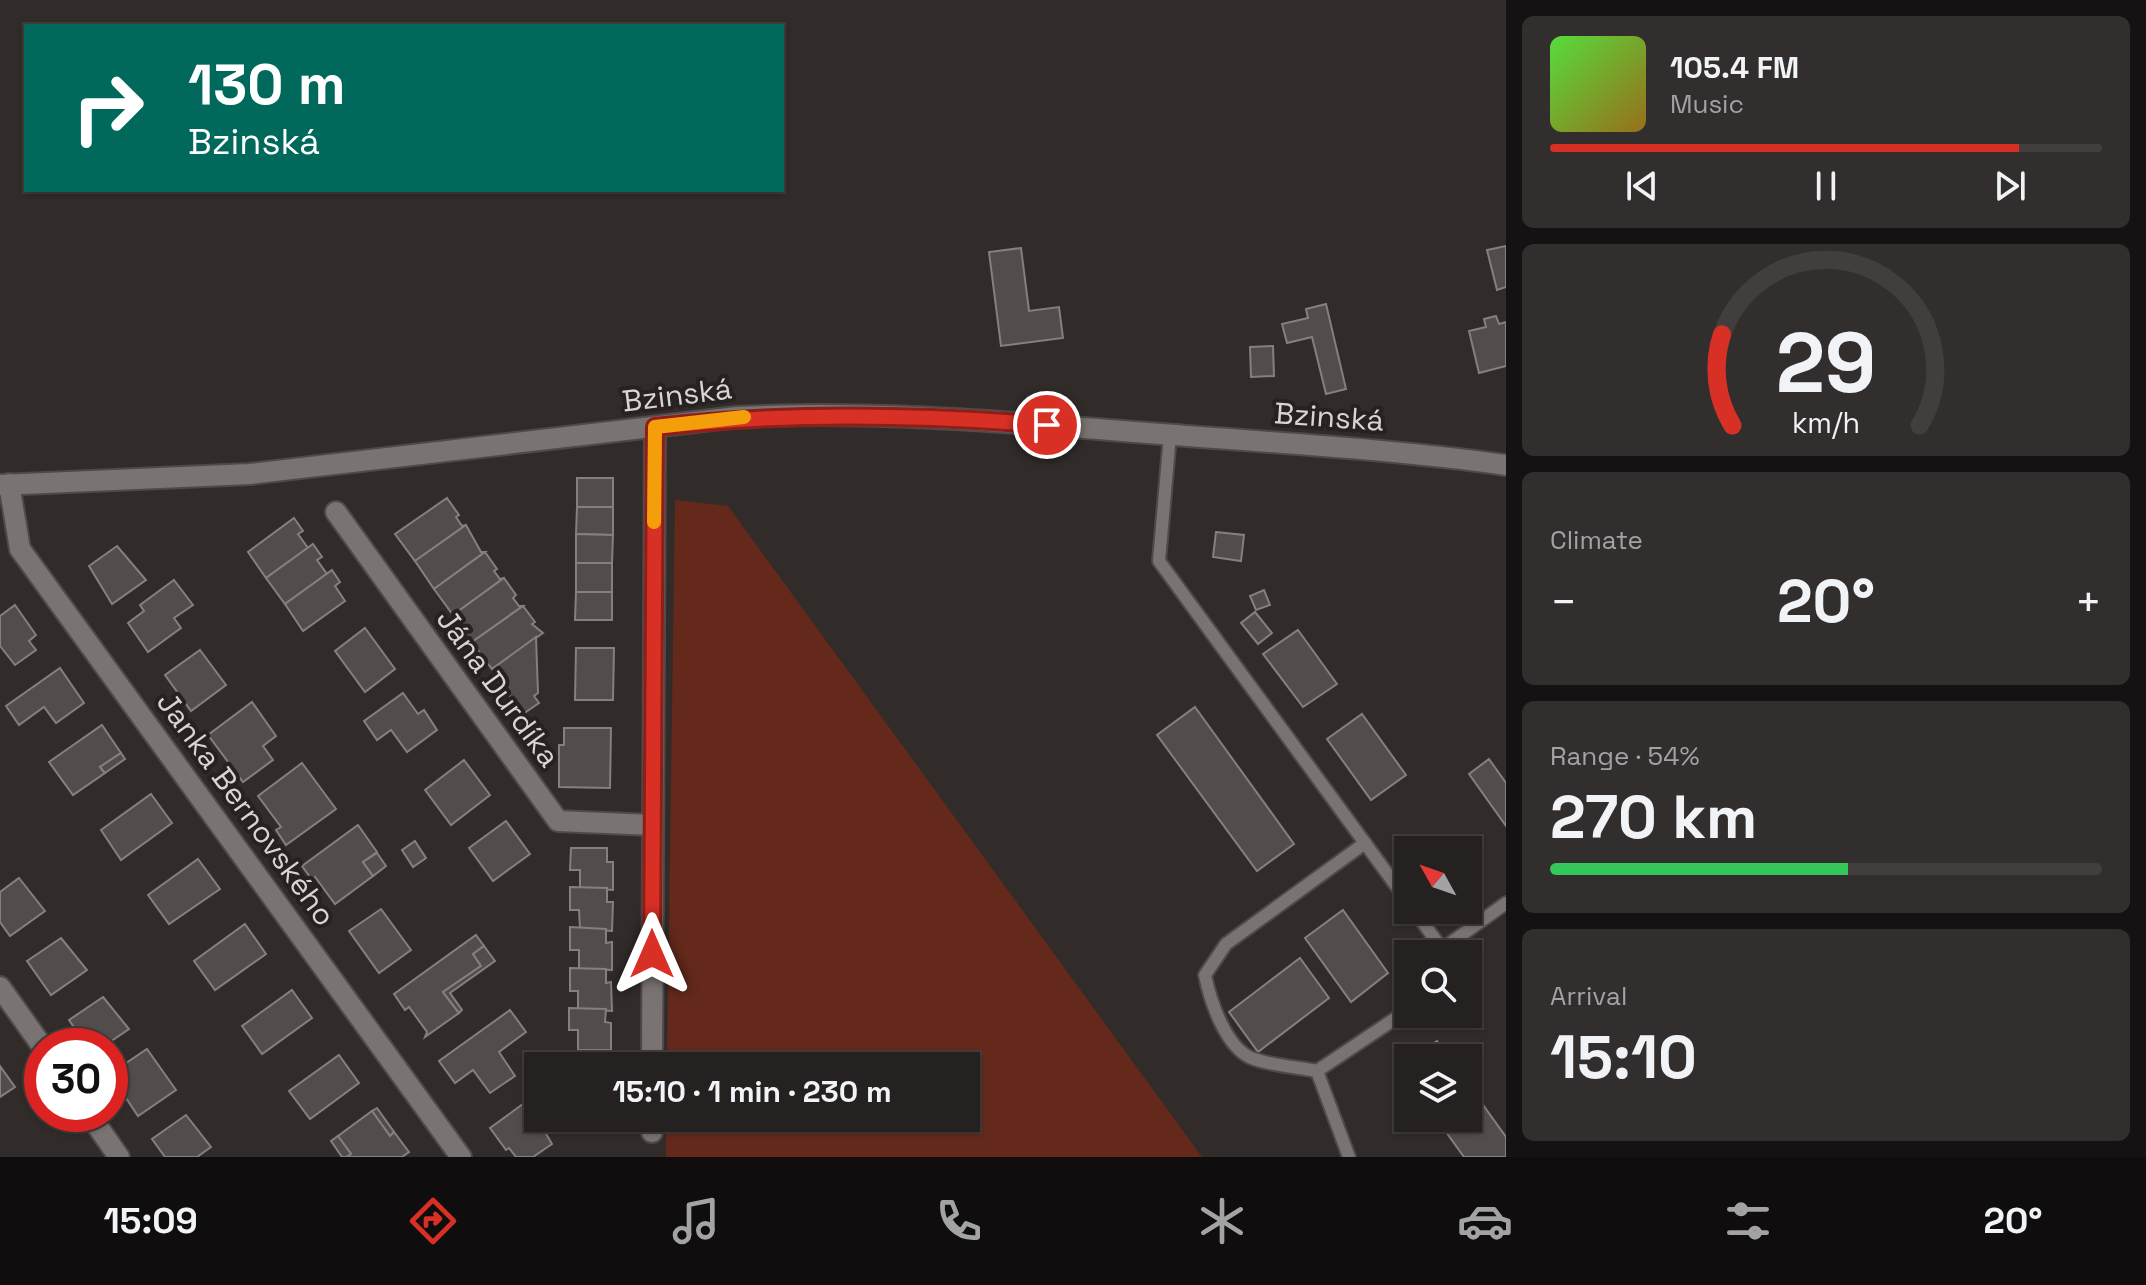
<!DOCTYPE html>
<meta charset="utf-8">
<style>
body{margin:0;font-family:"Space Grotesk",sans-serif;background:#312e2d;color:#f1f3f6;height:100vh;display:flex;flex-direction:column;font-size:30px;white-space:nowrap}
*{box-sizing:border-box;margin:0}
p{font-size:26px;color:#a3a3a5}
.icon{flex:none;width:44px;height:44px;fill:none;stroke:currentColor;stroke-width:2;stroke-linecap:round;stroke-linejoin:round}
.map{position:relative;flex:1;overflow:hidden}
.panel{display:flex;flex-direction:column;gap:16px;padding:16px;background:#141212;width:640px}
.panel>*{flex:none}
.guide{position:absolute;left:24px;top:24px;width:760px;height:168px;border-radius:0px;box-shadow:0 2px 6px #0004,0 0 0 2px #423e3e;background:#00695c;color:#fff;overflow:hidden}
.needle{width:52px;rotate:310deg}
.buttons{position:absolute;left:1394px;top:836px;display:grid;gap:16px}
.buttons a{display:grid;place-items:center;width:88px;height:88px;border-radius:0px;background:#252120;box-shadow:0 2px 6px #0004,0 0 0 2px #423e3e;font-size:40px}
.speed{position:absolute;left:24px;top:1028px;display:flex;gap:16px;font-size:40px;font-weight:700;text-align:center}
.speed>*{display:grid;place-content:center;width:104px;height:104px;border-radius:50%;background:#252120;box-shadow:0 2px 6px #0004,0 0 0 2px #423e3e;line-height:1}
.speed .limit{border:12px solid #d22;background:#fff;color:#111}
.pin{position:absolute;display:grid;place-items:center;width:68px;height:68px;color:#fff;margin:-34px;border:4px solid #fff;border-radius:50%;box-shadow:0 2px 8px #0007}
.me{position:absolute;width:88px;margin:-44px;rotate:0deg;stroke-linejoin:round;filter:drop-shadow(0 0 6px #0008)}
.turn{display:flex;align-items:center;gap:28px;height:168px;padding:0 32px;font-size:36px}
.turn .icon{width:104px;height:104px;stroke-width:2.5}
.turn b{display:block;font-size:56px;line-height:68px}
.big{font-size:60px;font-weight:700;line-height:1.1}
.panel .widget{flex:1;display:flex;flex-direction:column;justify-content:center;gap:12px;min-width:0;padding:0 28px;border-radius:12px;background:#312e2d}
.panel .dial{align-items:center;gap:0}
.dial svg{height:208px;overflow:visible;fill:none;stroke:#423e3e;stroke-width:7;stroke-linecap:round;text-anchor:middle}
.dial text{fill:#f1f3f6;stroke:none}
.song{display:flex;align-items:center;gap:24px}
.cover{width:96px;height:96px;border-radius:12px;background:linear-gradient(135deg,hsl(110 70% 55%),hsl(40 70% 35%))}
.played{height:8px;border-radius:4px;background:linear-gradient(90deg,#d93025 85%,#423e3e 85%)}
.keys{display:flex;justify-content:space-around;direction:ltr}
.heat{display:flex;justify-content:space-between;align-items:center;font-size:44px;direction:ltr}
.charge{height:12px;border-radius:6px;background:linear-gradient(90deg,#34c759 54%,#423e3e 0)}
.trip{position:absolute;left:524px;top:1052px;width:456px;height:80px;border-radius:0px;background:#252120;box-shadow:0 2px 6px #0004,0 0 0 2px #423e3e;font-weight:700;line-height:80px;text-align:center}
.tabs{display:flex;height:128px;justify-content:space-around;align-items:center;background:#0f0d0d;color:#a3a3a5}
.tabs .icon{width:56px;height:56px}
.tabs .on{color:#d93025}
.tabs b{font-size:36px;color:#f1f3f6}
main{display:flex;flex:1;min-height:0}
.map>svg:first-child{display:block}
.green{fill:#64291b}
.building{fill:#524d4b;stroke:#857f7d;stroke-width:2}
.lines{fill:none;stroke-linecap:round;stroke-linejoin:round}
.lane-casing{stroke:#4f4a49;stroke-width:16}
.street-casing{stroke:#4f4a49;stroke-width:24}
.secondary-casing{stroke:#4f4a49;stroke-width:24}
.lane{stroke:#797371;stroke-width:12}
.street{stroke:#797371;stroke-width:20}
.secondary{stroke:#797371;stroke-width:20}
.route-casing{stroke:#8d1f18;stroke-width:20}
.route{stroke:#d93025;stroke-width:14}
.slow{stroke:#f59e0b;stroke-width:14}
.labels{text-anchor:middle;stroke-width:8;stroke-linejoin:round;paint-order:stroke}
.street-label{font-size:30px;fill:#d9d5d4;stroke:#272221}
</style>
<main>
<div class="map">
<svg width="1506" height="1157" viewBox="0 0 1506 1157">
<rect width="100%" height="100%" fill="#312c2a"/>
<!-- green -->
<path class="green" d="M675,500L728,506L1202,1157H666V1118H966V1066H667Z"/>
<!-- building -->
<g class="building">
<path d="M1506,246V287L1497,290L1487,250Z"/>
<path d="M1021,248L1029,311L1059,307L1063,338L1001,346L989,252Z"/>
<path d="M1326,304L1346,389L1326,394L1312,337L1287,343L1282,324L1308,318L1306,309Z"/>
<path d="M1496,316L1499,324L1506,322V366L1479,373L1469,331L1486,327L1484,319Z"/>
<path d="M1273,346L1274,376L1251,377L1250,347Z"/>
<rect x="577" y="478" width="36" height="29"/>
<path d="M447,498L459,515L456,517L462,526L466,525L415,561L395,534Z"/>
<path d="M577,507H613V535L576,534Z"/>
<path d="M294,518L303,531L298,534L308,548L266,578L248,552Z"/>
<path d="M466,525L481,552H485L434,589L415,561Z"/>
<path d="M1216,532L1244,535L1241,561L1213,557Z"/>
<path d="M576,534L613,535L612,563H576Z"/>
<path d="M313,544L322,557L317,560L327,574L285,604L266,578Z"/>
<path d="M117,546L146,580L112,604L89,566Z"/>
<path d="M485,552L497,569L494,571L500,579L504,578L453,615L434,589Z"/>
<rect x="576" y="563" width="36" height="29"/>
<path d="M332,570L340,582L335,586L345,601L303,631L285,604Z"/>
<path d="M504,578L516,595L513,598L519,606H523L472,642L453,615Z"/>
<path d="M174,580L193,605L174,618L181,628L148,652L128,623L144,611L140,605Z"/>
<path d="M1264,590L1270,605L1256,610L1250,596Z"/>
<path d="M576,592H612V620H575Z"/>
<path d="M15,605L36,635L29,641L36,650L15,665L0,646V616Z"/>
<path d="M523,606L535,622L532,624L543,633L492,669L472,642Z"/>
<path d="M1255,612L1272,633L1258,644L1241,623Z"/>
<path d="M365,628L395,669L365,692L335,651Z"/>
<path d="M1298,630L1337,684L1303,707L1263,654Z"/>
<path d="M536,637L538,693L534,696L539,703L523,714L498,680L502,678L495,668L492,669Z"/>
<path d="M576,648H614L613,700H575Z"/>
<path d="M200,650L226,685L191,711L165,675Z"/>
<path d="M60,668L84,703L56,723L44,707L19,725L6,706Z"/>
<path d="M403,693L418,714L424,710L437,730L407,752L391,730L377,740L364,721Z"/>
<path d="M252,702L276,736L263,746L273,760L243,782L208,735Z"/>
<path d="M1195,707L1294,844L1257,871L1157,735Z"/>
<path d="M1362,714L1406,775L1371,800L1327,739Z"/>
<path d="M102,725L121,753L100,767L105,773L73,795L49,762Z"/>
<path d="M564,728H611L610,788L559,787V745H564Z"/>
<path d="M121,753L125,759L105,773L100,767Z"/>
<path d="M1489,759L1506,783V826L1469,774Z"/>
<path d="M464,760L490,795L451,825L425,790Z"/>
<path d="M302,763L336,809L286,845L276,830L281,827L258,796Z"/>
<path d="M151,794L172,823L121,860L101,830Z"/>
<path d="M506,821L530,854L493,881L469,848Z"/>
<path d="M358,825L377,852L363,862L373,876L335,904L315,877L312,880L302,866Z"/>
<path d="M415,841L426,858L413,867L402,850Z"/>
<path d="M571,848H607V862H613V890L580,888V870H570Z"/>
<path d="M377,853L386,866L373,876L363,862Z"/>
<path d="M198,859L220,889L169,924L148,895Z"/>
<path d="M19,878L45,911L10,936L0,922V892Z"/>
<path d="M570,887L607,888V902H613L612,931L580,929L579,910H570Z"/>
<path d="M381,909L411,950L379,973L349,931Z"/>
<path d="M1343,910L1388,973L1351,1002L1305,938Z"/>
<path d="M245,924L266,954L215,990L194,961Z"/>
<path d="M570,927L606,929V943L612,942V970L579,969V950H570Z"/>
<path d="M476,935L484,946L473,954L481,966L443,992L459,1013L425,1037L427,1032L409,1007L405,1010L394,994Z"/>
<path d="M61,938L87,970L51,995L27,961Z"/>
<path d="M484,946L495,961L450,993L462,1010L459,1013L443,992L481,966L473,954Z"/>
<path d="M1300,958L1329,998L1258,1052L1229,1012Z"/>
<path d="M570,968L606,969V983L611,982L612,1011L578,1009V991H570Z"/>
<path d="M292,990L312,1018L262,1054L242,1026Z"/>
<path d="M103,997L129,1029L104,1046H87L69,1020Z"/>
<path d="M569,1008L606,1009L605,1022L611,1023V1050H578V1030H569Z"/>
<path d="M510,1010L526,1032L499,1052L515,1076L490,1093L473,1070L455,1083L439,1061Z"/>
<path d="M1437,1041L1449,1058H1414L1419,1054Z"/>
<path d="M147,1049L176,1090L138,1116L110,1074Z"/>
<path d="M339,1055L359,1083L310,1119L289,1091Z"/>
<path d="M0,1066L15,1087L0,1097Z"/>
<path d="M1468,1084L1506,1137V1157H1464L1436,1118H1468Z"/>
<path d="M527,1101L552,1144L533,1157H516L509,1148L506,1150L490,1128Z"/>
<path d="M377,1108L394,1132L390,1136L372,1111Z"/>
<path d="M372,1111L390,1136L394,1132L409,1152L402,1157H346L351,1154L338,1136Z"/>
<path d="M186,1115L211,1147L197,1157H165L152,1139Z"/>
<path d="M338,1136L351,1154L346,1157H342L331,1141Z"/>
</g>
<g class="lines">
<defs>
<g id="lane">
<path d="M1170,435L1159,561L1408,902"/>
<path d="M1414,910L1442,949L1506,903"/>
<path d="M1317,1071C1297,1067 1274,1066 1254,1059C1226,1050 1210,1000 1205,975L1226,944L1365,843"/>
<path d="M1349,1157L1317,1071L1408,1010"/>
</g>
<g id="street">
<path d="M9,484L20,549L461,1157"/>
<path d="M336,512L558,821L652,825"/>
<path d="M0,987L42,1046"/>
<path d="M652,1066L655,427"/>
<path d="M89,1114L119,1157"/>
<path d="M652,1132V1118"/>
</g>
<path id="secondary" d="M0,485L250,474L737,417C879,410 1020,423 1161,434C1277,443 1392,449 1506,465"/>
</defs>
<!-- lane casing -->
<use href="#lane" class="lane-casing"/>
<!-- street casing -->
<use href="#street" class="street-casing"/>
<!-- secondary casing -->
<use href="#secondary" class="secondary-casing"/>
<!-- lane -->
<use href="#lane" class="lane"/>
<!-- street -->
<use href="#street" class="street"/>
<!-- secondary -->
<use href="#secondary" class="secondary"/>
</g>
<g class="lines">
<defs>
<path id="route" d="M652,954L655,427C786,412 915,414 1047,425"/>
</defs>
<!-- route casing -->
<use href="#route" class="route-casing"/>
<!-- route -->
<use href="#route" class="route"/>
<!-- slow -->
<path class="slow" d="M654,522L655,427L744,417"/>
</g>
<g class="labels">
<!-- street labels -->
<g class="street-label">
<text transform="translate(677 395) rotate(-7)" y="10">Bzinská</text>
<text transform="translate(1329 417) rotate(4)" y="10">Bzinská</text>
<text transform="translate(498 688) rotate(54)" y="10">Jána Durdíka</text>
<text transform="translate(246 809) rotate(54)" y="10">Janka Bernovského</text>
</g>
</g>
</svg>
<div class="buttons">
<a><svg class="needle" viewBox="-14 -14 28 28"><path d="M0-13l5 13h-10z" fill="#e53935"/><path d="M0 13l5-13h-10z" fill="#a3a3a5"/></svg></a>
<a><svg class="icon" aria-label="search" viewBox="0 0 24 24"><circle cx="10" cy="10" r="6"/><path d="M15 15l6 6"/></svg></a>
<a><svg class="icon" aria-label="layers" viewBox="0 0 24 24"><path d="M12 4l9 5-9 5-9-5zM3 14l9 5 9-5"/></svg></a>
</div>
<div class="speed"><div class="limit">30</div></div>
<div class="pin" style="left:1047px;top:425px;background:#d93025"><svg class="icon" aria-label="arrive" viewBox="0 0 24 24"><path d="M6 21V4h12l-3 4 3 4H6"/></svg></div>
<svg class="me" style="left:652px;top:954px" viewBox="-20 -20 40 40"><path d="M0-17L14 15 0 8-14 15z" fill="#d93025" stroke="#fff" stroke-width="4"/></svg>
<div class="trip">15:10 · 1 min · 230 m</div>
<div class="guide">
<div class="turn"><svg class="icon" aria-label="right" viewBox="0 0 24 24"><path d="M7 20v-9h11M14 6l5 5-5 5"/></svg><div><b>130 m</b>Bzinská</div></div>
</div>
</div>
<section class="panel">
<div class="widget">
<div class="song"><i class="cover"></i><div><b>105.4 FM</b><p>Music</p></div></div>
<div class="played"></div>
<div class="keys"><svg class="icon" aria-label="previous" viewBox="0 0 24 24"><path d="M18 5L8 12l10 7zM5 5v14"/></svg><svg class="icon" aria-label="pause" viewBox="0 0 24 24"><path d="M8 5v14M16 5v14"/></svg><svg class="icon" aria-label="next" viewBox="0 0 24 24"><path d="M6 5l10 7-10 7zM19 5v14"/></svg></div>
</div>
<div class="widget dial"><svg viewBox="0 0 100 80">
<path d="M14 69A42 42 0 1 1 86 69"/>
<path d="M14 69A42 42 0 0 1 10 34" stroke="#d93025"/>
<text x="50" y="56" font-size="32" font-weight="700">29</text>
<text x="50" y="72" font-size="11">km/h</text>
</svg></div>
<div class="widget"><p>Climate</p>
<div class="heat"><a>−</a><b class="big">20°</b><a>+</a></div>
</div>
<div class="widget"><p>Range · 54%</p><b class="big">270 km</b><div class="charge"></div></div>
<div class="widget"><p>Arrival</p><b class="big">15:10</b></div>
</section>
</main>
<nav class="tabs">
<b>15:09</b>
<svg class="icon on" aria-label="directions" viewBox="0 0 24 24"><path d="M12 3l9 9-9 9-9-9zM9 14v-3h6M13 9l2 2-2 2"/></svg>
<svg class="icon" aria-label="music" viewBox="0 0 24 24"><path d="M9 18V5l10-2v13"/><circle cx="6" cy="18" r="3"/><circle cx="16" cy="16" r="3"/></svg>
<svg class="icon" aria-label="phone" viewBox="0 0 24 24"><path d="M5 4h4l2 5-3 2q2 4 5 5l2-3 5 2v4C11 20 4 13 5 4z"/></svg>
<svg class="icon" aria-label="climate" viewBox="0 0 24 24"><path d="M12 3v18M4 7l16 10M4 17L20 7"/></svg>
<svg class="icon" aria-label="car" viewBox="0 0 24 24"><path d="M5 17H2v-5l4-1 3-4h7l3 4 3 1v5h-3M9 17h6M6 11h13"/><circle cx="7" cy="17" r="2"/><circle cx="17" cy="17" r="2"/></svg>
<svg class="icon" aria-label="filters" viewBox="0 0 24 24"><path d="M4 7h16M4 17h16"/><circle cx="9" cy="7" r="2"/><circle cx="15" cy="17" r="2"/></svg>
<b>20°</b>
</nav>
